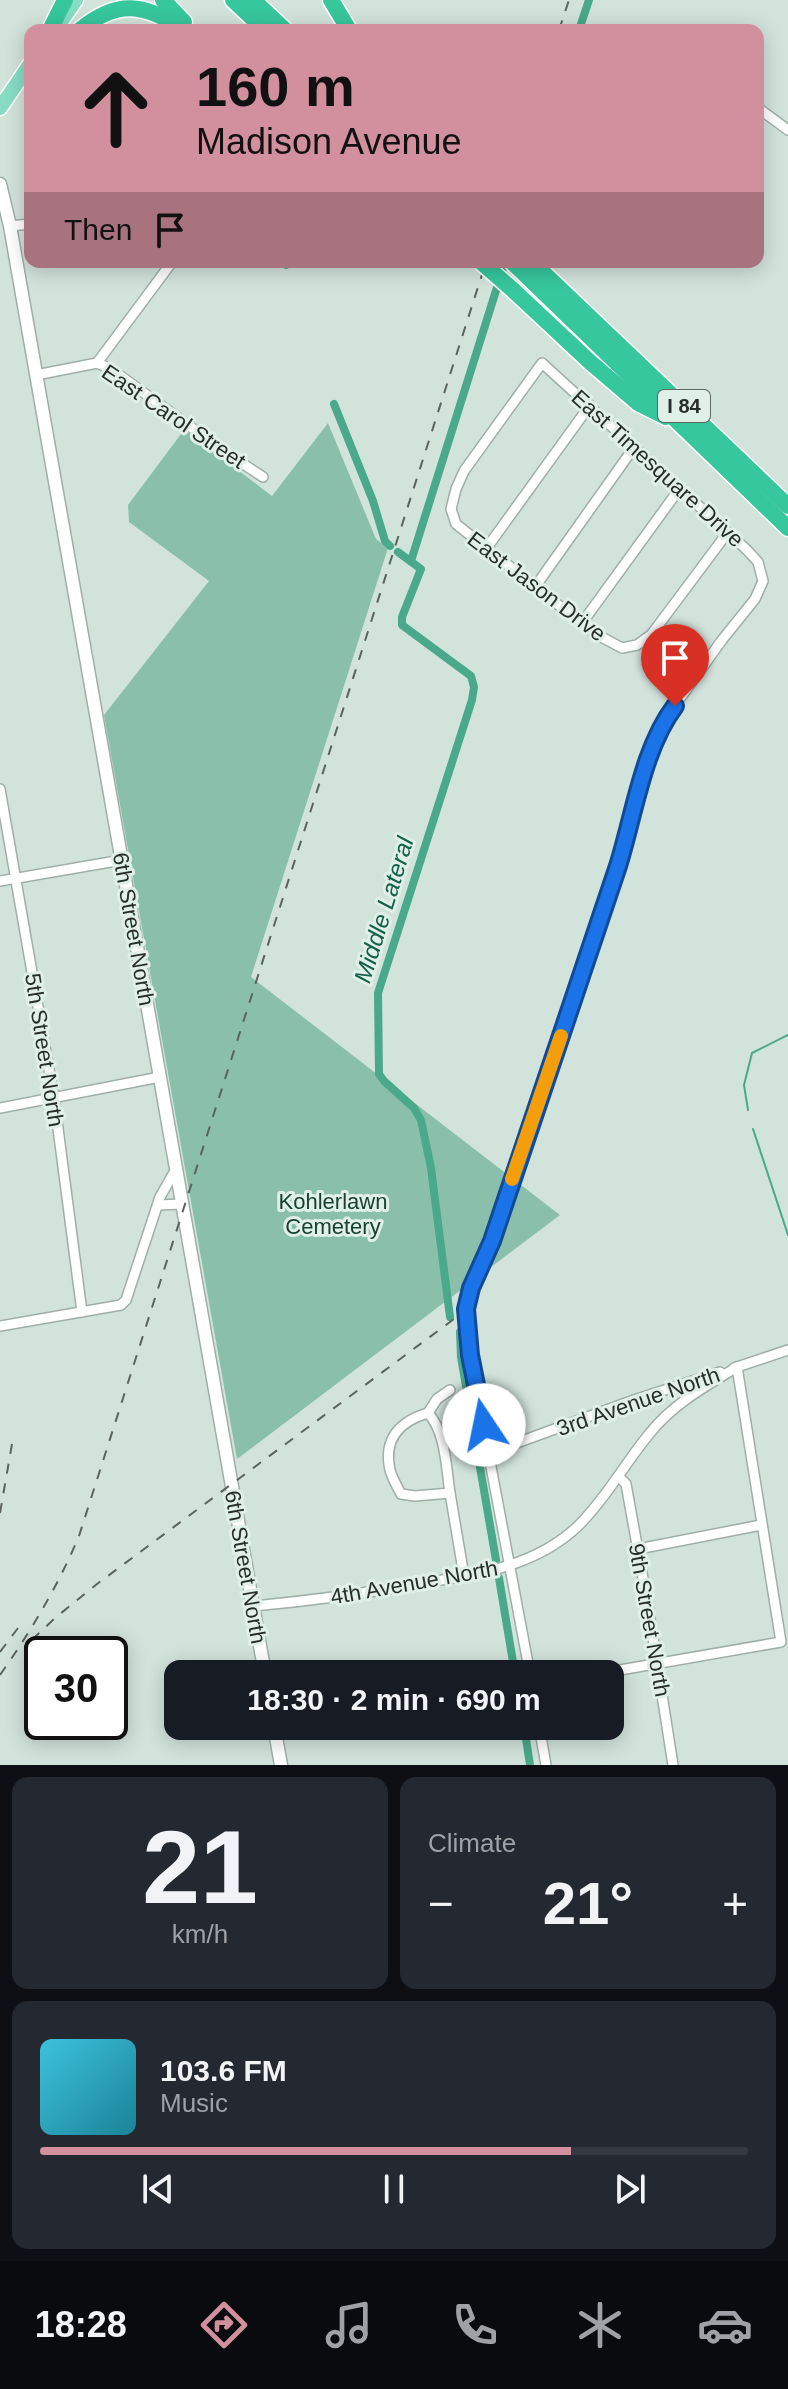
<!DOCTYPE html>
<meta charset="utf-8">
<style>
body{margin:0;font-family:Helvetica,sans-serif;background:#242831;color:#f1f3f6;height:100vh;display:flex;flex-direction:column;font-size:30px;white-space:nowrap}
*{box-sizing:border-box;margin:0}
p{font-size:26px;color:#9ea1a6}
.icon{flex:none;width:44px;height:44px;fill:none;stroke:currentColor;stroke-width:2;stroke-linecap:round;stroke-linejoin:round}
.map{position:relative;height:1765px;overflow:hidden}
.details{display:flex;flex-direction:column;gap:12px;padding:12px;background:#0d0f14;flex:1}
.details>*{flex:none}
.banner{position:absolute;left:24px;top:24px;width:740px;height:244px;border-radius:16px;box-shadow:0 4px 20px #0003;background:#d2909e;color:#111;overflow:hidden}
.speed{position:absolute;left:24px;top:1636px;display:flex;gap:16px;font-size:40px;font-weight:700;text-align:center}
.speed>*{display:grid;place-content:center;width:104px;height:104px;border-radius:50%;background:#171b24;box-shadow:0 4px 20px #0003;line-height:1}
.speed .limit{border:4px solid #111;border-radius:12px;background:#fff;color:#111}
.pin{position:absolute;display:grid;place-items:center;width:68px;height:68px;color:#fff;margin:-82px -34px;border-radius:50% 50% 50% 0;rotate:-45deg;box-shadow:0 0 8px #0007}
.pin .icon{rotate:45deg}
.me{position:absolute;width:88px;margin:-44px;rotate:349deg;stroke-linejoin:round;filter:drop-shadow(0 0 6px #0008)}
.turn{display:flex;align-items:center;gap:28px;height:168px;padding:0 40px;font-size:36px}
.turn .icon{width:104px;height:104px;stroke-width:2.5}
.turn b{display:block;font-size:56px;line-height:68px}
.then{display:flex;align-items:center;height:76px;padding:0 40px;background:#0003;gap:16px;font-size:30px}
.big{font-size:60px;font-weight:800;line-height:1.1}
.details .widget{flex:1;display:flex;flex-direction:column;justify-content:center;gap:12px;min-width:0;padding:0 28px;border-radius:16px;background:#242831}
.details .dial{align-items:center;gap:0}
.dial b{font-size:104px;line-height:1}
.song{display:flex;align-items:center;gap:24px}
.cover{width:96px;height:96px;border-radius:12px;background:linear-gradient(135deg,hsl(190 70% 55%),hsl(190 70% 35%))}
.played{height:8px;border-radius:4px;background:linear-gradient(90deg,#d2909e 75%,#363941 75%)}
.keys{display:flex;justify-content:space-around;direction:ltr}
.heat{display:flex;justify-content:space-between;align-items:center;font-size:44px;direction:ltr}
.details .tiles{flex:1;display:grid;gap:12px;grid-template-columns:1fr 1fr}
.widget:last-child{grid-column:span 2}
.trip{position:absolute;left:164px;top:1660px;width:460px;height:80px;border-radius:16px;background:#171b24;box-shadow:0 4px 20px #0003;font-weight:800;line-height:80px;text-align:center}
.tab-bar{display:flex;height:128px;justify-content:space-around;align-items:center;background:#090b0e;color:#9ea1a6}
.tab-bar .icon{width:56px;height:56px}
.tab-bar .current{color:#d2909e}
.tab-bar b{font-size:36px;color:#f1f3f6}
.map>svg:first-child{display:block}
.green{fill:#8ac0ab}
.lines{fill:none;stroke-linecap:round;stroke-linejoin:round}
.stream{stroke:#4aa98a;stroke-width:2}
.canal{stroke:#4aa98a;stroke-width:8}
.street-casing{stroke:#9fafa8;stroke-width:12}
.secondary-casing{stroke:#9fafa8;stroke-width:15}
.primary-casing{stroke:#fff;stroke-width:17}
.highway-casing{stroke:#fff;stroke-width:19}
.street{stroke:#fff;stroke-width:9}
.secondary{stroke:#fff;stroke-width:12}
.primary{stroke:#87ddc4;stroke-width:14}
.highway{stroke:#37c79d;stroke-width:16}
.rail{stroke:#5a635f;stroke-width:2;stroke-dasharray:10 10;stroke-linecap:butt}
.highway-bridge-casing{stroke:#fff;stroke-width:19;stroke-linecap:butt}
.highway-bridge{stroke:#37c79d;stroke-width:16}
.route-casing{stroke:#114b97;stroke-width:20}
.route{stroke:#1a73e8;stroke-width:14}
.slow{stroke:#f59e0b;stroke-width:14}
.labels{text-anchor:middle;stroke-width:6;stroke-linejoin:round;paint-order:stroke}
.shield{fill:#e0f0e9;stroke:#5e6863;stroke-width:2}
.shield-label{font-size:20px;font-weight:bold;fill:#272d2a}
.street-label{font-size:22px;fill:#272d2a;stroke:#e0f0e9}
.park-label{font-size:22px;fill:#184134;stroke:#e0f0e9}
.water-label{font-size:24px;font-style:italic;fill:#15604a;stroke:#e0f0e9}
</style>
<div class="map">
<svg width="788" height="1765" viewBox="0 0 788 1765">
<rect width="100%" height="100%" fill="#d2e3dc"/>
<!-- green -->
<path class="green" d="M328,423L376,539L388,548L251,977L560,1215L237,1459L104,715L209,581L129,522L128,505L181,434L189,433L272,496Z"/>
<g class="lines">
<!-- stream -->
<g class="stream">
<path d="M748,1110L744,1085L752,1053L788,1035"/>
<path d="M753,1129L788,1235"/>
</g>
<!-- canal -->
<g class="canal">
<path d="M579,30L589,0"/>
<path d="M285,262L286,265"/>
<path d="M334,404L373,501L385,541L390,546"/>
<path d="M398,552L421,569L402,617V625L471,676L474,687L472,700L378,993L379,1074L384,1081L414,1108L421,1120L431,1168L450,1317"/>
<path d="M411,561L505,262"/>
<path d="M460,1332L461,1357L496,1560"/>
<path d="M499,1578L515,1674"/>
<path d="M524,1726L530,1765"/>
</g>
<defs>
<g id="street">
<path d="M758,108L788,130"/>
<path d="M10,226L30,224"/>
<path d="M97,363L172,262"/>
<path d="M36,375L97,363L111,369L228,454L263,477"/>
<path d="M486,549L590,405"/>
<path d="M535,587L635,446"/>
<path d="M582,623L680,488"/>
<path d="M0,789L54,1098L82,1312"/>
<path d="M0,881L122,860"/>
<path d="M0,1108L160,1077"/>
<path d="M158,1205L182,1204"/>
<path d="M0,1326L121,1305L126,1300L160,1197L176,1169"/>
<path d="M734,1368L788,1350"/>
<path d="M428,1413C446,1432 446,1468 450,1493L415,1496L401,1494C397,1486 392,1478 390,1470C383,1439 400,1421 428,1413Z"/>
<path d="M428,1413L437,1399L450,1390"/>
<path d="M489,1451L511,1445L637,1399L720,1372"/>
<path d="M619,1477L626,1484L648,1606L673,1765"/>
<path d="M450,1493L464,1576"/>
<path d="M638,1549L761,1525"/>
<path d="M253,1606C308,1601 362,1594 416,1584C474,1575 535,1568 579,1525C607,1497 625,1463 650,1433C673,1404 706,1386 737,1367L781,1642L597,1674"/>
<path d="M530,1674L470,1355L467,1299L492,1241L617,868L645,769L663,722L722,640L755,599L763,581L758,562L747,550L542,363L464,471L456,489L451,509L456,524L594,633L622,648L637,645L651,635L728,532"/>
<path d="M539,1726L546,1765"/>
<path d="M275,1732L306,1726"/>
</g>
<g id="secondary">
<path d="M0,184L10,226L265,1674"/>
<path d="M274,1726L281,1765"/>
</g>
<g id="primary">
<path d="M58,26L76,0"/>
<path d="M0,108L30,64"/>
</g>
<g id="highway">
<path d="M163,0L184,22"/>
<path d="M233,0L265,30"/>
<path d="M253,0L285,30"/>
<path d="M331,0L349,30"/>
<path d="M50,30L65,0"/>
<path d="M80,30C116,0 144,2 184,30"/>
<path d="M512,262L788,528"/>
<path d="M532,262L788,506"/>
<path d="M513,290L590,362L638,403L666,417"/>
</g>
</defs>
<!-- street casing -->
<use href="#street" class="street-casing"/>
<!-- secondary casing -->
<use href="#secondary" class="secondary-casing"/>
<!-- primary casing -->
<use href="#primary" class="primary-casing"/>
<!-- highway casing -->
<use href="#highway" class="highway-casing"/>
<!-- street -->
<use href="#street" class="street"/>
<!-- secondary -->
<use href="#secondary" class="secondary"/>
<!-- primary -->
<use href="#primary" class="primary"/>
<!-- highway -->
<use href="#highway" class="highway"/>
<!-- rail -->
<g class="rail">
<path d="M559,30L569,0"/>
<path d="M0,1513L12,1444"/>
<path d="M32,1640L55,1618L97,1584L458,1316"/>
<path d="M0,1652L24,1620"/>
<path d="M0,1675C31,1631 58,1586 79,1536L486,262"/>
</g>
<defs>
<path id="highway-bridge" d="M481,262L513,290"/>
</defs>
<!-- highway-bridge casing -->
<use href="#highway-bridge" class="highway-bridge-casing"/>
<!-- highway-bridge -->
<use href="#highway-bridge" class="highway-bridge"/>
</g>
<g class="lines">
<defs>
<path id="route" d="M484,1425L470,1355L466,1309L471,1288L492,1241C533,1116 577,991 618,866C634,815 643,748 675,706"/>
</defs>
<!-- route casing -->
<use href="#route" class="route-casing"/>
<!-- route -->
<use href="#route" class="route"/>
<!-- slow -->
<path class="slow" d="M512,1179L561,1036"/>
</g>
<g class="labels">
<!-- shield labels -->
<rect class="shield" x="658" y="390" width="52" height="32" rx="6"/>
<g class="shield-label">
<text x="684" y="413">I 84</text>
</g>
<!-- street labels -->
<g class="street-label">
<text transform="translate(174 416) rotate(34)" y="8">East Carol Street</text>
<text transform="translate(658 468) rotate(42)" y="8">East Timesquare Drive</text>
<text transform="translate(537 586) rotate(37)" y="8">East Jason Drive</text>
<text transform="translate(134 929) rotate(80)" y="8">6th Street North</text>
<text transform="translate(45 1050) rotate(81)" y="8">5th Street North</text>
<text transform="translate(638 1401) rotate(-19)" y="8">3rd Avenue North</text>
<text transform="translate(246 1567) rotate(80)" y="8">6th Street North</text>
<text transform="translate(414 1582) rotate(-10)" y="8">4th Avenue North</text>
<text transform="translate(650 1620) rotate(80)" y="8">9th Street North</text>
</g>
<!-- park labels -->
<g class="park-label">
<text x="333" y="1209">Kohlerlawn<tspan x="333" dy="25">Cemetery</tspan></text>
</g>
<!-- water labels -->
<g class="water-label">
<text transform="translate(384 910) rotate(-73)" y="8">Middle Lateral</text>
</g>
</g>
</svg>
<div class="speed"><div class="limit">30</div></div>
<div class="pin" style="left:675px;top:706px;background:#d93025"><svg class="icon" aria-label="arrive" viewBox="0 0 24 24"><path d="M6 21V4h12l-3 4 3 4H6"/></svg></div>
<svg class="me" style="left:484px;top:1425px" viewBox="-20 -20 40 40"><circle r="19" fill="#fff"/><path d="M0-13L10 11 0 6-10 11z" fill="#1a73e8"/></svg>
<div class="trip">18:30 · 2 min · 690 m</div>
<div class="banner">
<div class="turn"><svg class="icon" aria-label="ahead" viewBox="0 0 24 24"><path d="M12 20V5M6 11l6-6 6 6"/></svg><div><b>160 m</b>Madison Avenue</div></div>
<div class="then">Then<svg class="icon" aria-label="arrive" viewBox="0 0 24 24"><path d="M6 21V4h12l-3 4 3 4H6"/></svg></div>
</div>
</div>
<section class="details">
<div class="tiles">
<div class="widget dial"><b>21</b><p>km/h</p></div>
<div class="widget"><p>Climate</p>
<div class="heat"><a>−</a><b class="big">21°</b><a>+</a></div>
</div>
<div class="widget">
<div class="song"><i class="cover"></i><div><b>103.6 FM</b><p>Music</p></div></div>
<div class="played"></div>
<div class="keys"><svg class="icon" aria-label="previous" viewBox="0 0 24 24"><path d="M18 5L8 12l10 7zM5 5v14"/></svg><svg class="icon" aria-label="pause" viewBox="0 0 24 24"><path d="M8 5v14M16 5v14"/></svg><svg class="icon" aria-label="next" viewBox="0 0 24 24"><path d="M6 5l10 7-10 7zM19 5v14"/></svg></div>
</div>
</div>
</section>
<nav class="tab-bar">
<b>18:28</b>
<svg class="icon current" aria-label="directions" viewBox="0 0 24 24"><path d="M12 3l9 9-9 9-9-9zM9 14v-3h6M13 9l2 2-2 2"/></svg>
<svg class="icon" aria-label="music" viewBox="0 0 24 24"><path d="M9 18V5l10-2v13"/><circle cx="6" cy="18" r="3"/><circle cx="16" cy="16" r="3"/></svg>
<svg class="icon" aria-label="phone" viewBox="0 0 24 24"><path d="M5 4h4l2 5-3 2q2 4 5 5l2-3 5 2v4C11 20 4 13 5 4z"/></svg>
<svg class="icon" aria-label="climate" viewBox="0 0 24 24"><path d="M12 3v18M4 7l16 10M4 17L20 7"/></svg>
<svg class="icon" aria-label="car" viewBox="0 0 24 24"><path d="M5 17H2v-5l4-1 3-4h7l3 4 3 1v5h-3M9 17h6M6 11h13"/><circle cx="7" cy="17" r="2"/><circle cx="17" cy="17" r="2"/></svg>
</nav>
